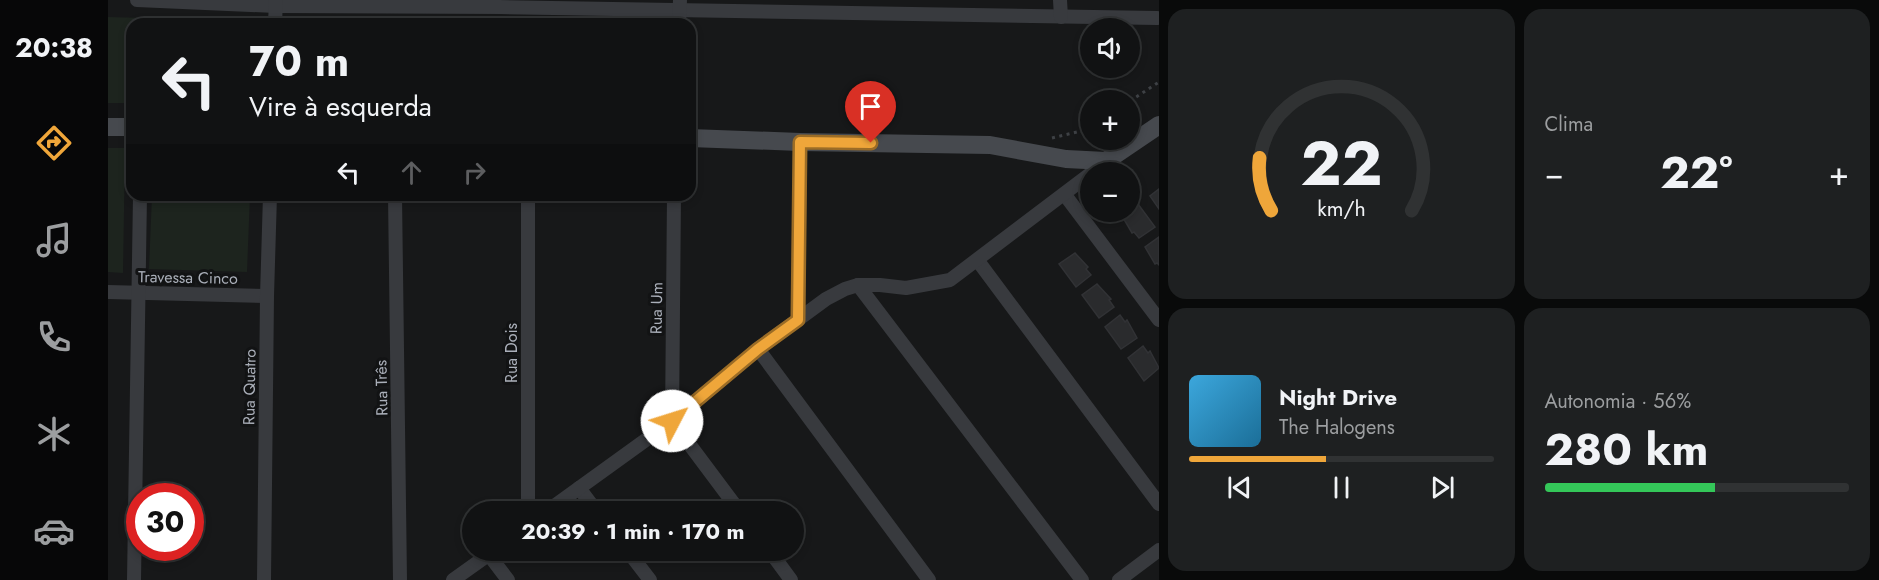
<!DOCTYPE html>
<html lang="pt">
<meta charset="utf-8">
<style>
body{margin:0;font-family:Jost,sans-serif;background:#1e2021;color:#f1f3f6;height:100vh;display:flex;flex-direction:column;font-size:22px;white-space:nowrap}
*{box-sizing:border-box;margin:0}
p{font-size:20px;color:#9c9ea0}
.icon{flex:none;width:33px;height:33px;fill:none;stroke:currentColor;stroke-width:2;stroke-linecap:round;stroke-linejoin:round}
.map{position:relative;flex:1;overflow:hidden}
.sheet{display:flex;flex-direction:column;gap:9px;padding:9px;background:#090a0a;width:720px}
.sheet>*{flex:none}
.hud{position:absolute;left:18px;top:18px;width:570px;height:183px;border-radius:18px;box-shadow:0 3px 9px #0003,0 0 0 2px #303233;background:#111213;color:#f1f3f6;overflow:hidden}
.tools{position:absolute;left:972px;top:18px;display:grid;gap:12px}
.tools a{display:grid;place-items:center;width:60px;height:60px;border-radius:50%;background:#111213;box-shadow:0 3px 9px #0003,0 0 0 2px #303233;font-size:30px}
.speed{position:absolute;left:18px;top:483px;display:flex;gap:12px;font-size:30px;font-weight:700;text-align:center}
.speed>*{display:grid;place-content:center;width:78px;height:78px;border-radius:50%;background:#111213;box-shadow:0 3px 9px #0003,0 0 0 2px #303233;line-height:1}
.speed .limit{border:9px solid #d22;background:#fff;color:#111}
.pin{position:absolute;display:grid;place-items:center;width:51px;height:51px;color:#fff;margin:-62px -26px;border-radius:50% 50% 50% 0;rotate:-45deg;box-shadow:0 0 6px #0007}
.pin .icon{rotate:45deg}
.me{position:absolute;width:66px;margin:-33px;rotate:50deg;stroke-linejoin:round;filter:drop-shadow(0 0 4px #0008)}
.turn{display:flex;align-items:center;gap:21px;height:126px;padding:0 24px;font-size:27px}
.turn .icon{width:78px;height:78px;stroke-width:2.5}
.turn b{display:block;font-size:42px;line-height:51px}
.lanes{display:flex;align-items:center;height:57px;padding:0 24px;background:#0003;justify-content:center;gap:30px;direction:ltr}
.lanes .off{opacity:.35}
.big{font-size:45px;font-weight:700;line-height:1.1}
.sheet .card{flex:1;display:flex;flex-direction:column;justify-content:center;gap:9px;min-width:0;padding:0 21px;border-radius:18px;background:#1e2021}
.sheet .dial{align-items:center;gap:0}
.dial svg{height:156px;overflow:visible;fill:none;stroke:#303233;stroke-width:7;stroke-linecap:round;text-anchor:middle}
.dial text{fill:#f1f3f6;stroke:none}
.song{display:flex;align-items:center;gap:18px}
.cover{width:72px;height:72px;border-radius:9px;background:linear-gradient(135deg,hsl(200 70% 55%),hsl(200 70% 35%))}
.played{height:6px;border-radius:3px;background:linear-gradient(90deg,#efa63a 45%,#303233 45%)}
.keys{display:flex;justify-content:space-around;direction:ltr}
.heat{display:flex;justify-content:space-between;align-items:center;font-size:33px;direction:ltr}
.charge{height:9px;border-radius:4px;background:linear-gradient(90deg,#34c759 56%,#303233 0)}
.sheet .tiles{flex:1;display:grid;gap:9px;grid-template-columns:repeat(2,1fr)}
.trip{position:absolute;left:354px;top:501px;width:342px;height:60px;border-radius:30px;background:#111213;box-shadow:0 3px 9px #0003,0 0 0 2px #303233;font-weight:700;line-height:60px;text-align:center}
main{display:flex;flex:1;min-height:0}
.dock{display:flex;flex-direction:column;width:108px;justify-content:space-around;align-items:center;background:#070708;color:#9c9ea0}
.dock .icon{width:42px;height:42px}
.dock .current{color:#efa63a}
.dock b{font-size:27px;color:#f1f3f6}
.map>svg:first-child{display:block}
.green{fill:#1d241e}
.building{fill:#2a2b2d;stroke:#313235;stroke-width:1.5}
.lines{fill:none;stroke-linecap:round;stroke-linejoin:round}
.path{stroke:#3e4145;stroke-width:3;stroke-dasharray:3 4.5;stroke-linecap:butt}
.street{stroke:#383a3e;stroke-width:14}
.secondary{stroke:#46494e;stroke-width:18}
.route-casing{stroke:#9b6c26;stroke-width:15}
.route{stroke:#efa63a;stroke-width:10}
.labels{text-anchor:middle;stroke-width:6;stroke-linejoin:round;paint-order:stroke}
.street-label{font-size:16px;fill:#aaafb9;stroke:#121314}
</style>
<main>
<nav class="dock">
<b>20:38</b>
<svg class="icon current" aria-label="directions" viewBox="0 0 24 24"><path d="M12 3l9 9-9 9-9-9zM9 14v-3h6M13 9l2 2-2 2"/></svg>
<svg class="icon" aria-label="music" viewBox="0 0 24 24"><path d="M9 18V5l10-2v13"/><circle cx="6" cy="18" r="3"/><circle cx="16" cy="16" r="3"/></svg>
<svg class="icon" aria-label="phone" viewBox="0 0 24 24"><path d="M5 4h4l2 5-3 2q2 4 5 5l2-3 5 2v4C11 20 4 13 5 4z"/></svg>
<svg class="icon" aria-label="climate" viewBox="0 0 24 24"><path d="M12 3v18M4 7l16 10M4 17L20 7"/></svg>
<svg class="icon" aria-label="car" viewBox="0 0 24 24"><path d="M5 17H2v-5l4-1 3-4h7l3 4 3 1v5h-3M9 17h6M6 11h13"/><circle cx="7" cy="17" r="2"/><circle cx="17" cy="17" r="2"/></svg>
</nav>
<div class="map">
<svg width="1051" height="580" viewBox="0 0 1051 580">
<rect width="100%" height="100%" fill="#171819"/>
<!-- green -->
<g class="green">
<path d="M0,17L151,21V24H24V103H0Z"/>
<path d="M0,148H17L15,273L0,272Z"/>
<path d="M44,195H142L139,272L41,269Z"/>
</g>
<!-- building -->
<g class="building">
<path d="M1051,189V209L1042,196Z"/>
<path d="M1030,204L1047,227L1031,238L1026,232L1024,233L1014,216Z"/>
<path d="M1051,237V265L1049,263L1047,264L1037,247Z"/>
<path d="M967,253L980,267L978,269L983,275L968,287L951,264Z"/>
<path d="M989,284L1003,299L1001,300L1006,307L991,318L974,295Z"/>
<path d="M1012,315L1017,322L1019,320L1029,338L1013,349L997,327Z"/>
<path d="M1035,346L1040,353L1042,351L1051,368L1036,381L1020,358Z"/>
</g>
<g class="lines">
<!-- path -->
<g class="path">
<path d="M1022,101L1051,82"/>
<path d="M944,138L969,132L982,126"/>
</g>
<!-- street -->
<g class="street">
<path d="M29,0L168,6L391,7L1049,18"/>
<path d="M952,0L953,17"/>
<path d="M167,24L168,0"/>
<path d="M571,24L572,0"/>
<path d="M287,195L292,580"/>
<path d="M420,195V512"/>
<path d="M566,195L564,421L632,512"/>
<path d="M957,195L1051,320"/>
<path d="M870,261L1051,504"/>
<path d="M750,285L974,580"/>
<path d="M0,292L159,296"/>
<path d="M690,320L692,142"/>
<path d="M650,349L821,580"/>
<path d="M471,488L489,512"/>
<path d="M438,512L564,421L650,349L718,299L737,289L750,285H772L798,288L842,280L982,174"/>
<path d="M519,550L542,580"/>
<path d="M661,550L683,580"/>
<path d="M381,555L400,580"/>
<path d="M26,580L32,195"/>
<path d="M156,580L159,296L162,195"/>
<path d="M345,580L387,550"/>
<path d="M1011,580L1051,550"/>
</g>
<!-- secondary -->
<g class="secondary">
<path d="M0,127H24"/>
<path d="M582,138L692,142L882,145L958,159L998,161L1051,125"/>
</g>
</g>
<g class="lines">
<defs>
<path id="route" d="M564,421L650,349L690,320L692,142L763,143"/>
</defs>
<!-- route casing -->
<use href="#route" class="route-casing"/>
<!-- route -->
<use href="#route" class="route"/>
</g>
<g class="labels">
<!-- street labels -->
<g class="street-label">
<text transform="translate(80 277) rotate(1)" y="6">Travessa Cinco</text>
<text transform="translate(548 308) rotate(-89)" y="6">Rua Um</text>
<text transform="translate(403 353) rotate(-90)" y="6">Rua Dois</text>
<text transform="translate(141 387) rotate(-89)" y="6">Rua Quatro</text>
<text transform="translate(273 388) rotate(-91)" y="6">Rua Três</text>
</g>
</g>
</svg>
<div class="tools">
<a><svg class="icon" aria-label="sound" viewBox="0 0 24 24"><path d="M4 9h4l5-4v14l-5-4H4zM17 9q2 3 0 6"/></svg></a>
<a>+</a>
<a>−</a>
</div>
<div class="speed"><div class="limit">30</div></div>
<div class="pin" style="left:763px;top:143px;background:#d93025"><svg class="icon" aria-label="arrive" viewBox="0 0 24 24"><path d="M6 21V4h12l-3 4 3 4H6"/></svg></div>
<svg class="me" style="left:564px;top:421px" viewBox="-20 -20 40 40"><circle r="19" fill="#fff"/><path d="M0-13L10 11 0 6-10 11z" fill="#efa63a"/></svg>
<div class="trip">20:39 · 1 min · 170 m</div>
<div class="hud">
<div class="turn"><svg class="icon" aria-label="left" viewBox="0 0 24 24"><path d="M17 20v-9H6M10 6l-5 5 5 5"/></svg><div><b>70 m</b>Vire à esquerda</div></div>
<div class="lanes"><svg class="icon" aria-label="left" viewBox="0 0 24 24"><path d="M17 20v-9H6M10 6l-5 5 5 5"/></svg><svg class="icon off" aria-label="ahead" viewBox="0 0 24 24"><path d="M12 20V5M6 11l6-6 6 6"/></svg><svg class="icon off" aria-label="right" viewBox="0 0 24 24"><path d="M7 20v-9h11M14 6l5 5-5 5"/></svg></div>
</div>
</div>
<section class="sheet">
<div class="tiles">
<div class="card dial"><svg viewBox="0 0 100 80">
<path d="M14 69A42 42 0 1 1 86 69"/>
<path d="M14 69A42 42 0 0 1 8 42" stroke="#efa63a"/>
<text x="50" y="56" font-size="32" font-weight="700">22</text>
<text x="50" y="72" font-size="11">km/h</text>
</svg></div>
<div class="card"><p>Clima</p>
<div class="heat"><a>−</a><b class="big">22°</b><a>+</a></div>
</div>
<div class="card">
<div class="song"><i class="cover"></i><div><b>Night Drive</b><p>The Halogens</p></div></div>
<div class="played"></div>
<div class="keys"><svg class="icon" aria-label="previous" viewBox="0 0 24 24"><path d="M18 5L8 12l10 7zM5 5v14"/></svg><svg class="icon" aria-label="pause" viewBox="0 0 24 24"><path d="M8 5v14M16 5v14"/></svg><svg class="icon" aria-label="next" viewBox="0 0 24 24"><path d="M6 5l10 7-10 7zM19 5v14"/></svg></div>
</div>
<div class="card"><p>Autonomia · 56%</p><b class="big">280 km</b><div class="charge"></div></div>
</div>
</section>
</main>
